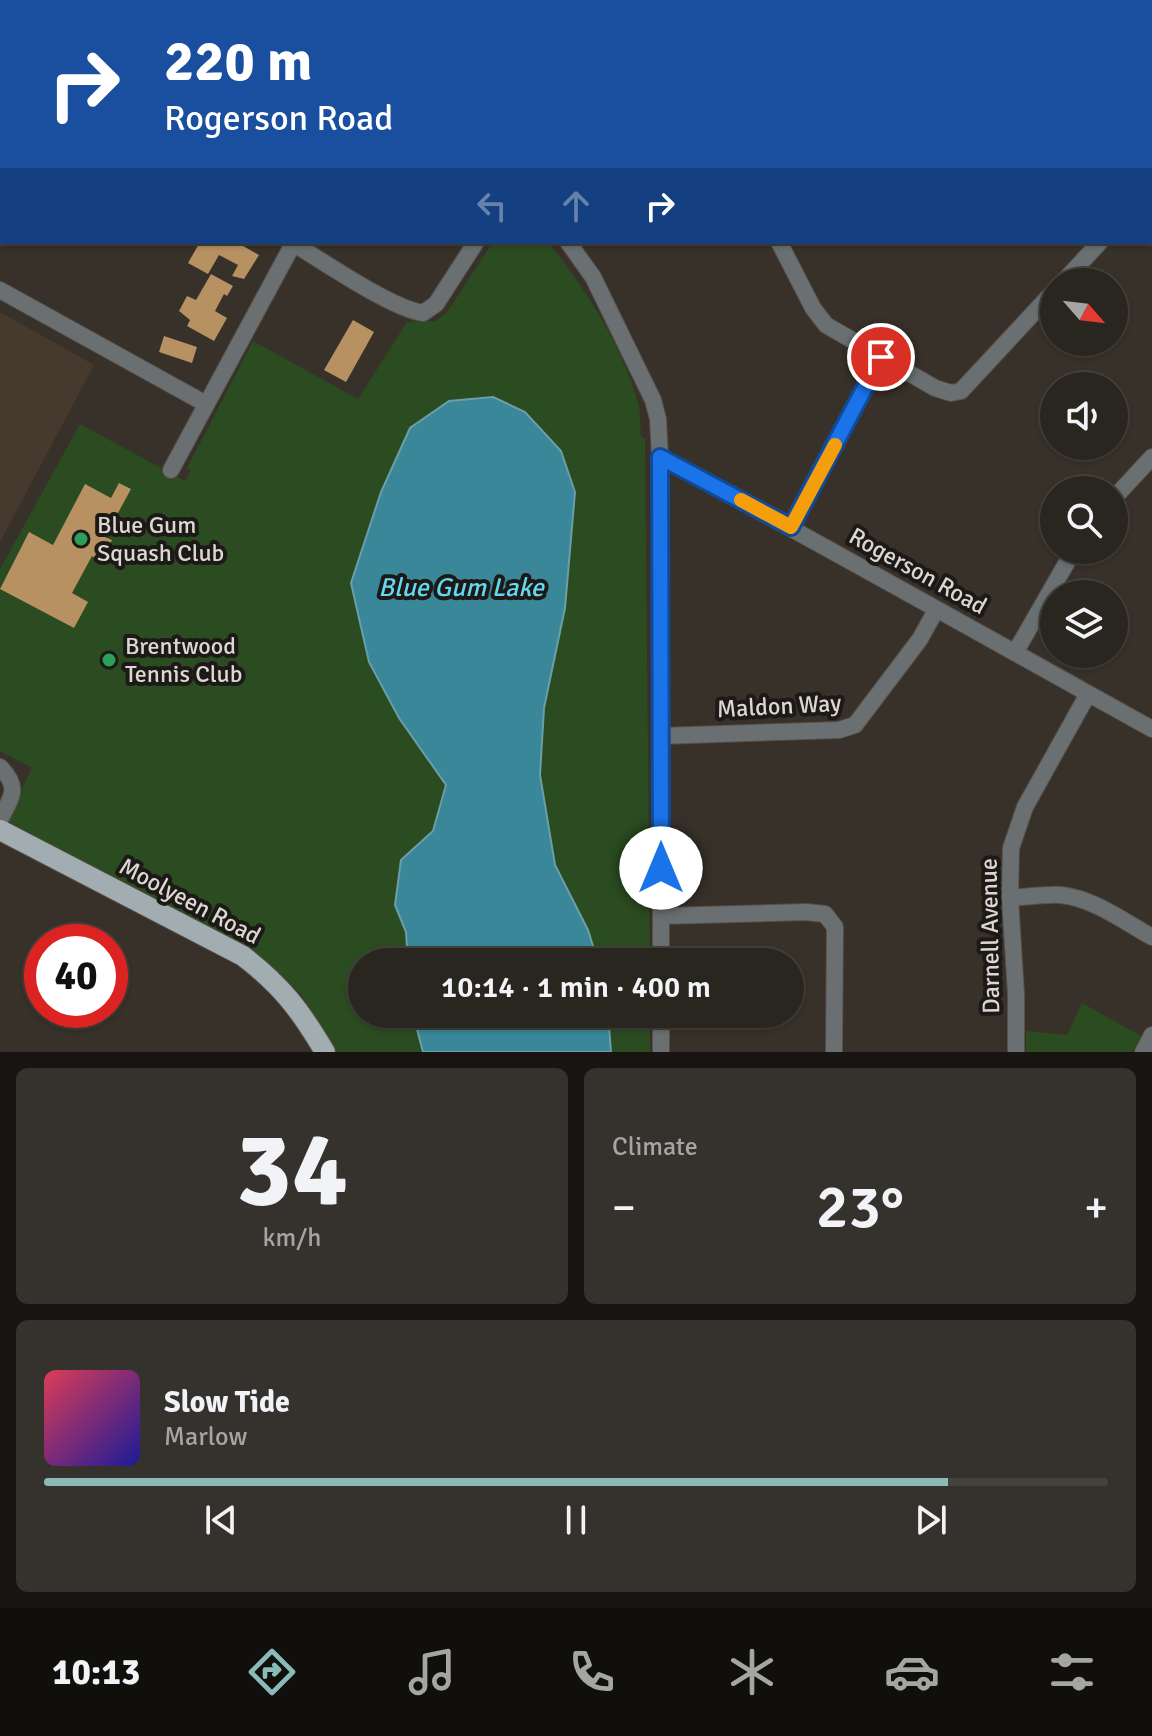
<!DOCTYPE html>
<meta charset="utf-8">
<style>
body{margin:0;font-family:Signika,sans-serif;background:#35312c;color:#f1f3f6;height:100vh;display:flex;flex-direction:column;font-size:30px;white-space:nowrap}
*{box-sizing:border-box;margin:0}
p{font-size:26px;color:#a5a5a4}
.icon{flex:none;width:44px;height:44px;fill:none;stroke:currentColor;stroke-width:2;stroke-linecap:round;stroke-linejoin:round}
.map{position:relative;height:1052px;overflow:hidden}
.drawer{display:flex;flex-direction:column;gap:16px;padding:16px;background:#171411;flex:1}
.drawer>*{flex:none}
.hud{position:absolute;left:0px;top:0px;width:1152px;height:244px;box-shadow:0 2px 6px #0004,0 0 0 2px #45423d;background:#1a4fa0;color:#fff;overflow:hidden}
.needle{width:52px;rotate:118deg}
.tools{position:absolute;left:1040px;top:268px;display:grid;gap:16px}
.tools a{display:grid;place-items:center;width:88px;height:88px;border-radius:50%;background:#29251f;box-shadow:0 2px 6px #0004,0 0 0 2px #45423d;font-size:40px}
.speed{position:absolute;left:24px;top:924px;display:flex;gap:16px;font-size:40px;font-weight:700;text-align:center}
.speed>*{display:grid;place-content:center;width:104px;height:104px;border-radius:50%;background:#29251f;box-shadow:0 2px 6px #0004,0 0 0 2px #45423d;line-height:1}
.speed .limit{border:12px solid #d22;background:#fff;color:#111}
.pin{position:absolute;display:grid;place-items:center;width:68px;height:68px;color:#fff;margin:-34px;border:4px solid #fff;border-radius:50%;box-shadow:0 2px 8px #0007}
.me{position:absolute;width:88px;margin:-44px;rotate:0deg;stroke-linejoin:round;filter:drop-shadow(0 0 6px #0008)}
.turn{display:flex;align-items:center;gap:28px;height:168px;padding:0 32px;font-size:36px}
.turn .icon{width:104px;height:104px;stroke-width:2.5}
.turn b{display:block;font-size:56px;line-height:68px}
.lanes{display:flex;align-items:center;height:76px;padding:0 32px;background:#0003;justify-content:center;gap:40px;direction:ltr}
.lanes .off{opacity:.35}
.big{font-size:60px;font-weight:600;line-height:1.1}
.drawer .card{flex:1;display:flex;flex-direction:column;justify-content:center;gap:12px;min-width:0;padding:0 28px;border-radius:12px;background:#35312c}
.drawer .dial{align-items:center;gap:0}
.dial b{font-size:104px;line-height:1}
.song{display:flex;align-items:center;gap:24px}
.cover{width:96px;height:96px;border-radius:12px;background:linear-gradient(135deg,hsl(350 70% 55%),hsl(240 70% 35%))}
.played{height:8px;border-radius:4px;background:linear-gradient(90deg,#8bbbb9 85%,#45423d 85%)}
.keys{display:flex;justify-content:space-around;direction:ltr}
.heat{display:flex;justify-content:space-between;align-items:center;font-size:44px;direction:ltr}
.drawer .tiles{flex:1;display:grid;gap:16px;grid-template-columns:1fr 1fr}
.card:last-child{grid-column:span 2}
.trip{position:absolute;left:348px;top:948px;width:456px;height:80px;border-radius:40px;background:#29251f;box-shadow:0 2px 6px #0004,0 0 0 2px #45423d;font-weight:600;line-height:80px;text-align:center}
.tabs{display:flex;height:128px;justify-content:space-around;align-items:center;background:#100f0c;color:#a5a5a4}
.tabs .icon{width:56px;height:56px}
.tabs .on{color:#8bbbb9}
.tabs b{font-size:36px;color:#f1f3f6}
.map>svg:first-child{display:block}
.built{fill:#453a2d}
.green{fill:#2b4b21}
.water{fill:#398798;stroke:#6a9fa9;stroke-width:2}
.building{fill:#b79161}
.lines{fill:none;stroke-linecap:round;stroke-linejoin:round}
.minor-casing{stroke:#554f47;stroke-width:18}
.major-casing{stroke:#554f47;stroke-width:22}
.minor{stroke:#6a7072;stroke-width:16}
.major{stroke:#a1adb1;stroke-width:20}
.route-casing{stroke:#114b97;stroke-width:20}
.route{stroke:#1a73e8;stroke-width:14}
.slow{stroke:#f59e0b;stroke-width:14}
.leisure-dot{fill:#2e9e5b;stroke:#1c1916;stroke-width:3}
.labels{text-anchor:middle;stroke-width:8;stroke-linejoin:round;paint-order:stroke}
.poi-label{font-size:24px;fill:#dbd7d2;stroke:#1c1916;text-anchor:start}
.street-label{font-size:24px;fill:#dbd7d2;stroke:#1c1916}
.water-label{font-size:26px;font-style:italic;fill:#64d7f1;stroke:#1c1916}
</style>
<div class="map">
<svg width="1152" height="1052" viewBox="0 0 1152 1052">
<rect width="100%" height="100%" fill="#373129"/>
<!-- built -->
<path class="built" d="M0,312L94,365L0,542Z"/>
<!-- green -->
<g class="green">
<path d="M992,0H1122L1126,2H991Z"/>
<path d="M1150,15L1152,169L1150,171Z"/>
<path d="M493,242H548C585,288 620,342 637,399C641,410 640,424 641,436L645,439L650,962H362V1014H650V1052H332L301,994L247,947L6,821L32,768L0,751V569L80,424L185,481L191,470L187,468L253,341L358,399L407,322L436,321L447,312Z"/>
<path d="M1082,1003L1141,1036L1132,1052H1026V1031L1067,1035Z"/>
</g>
<!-- water -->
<g class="water">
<path d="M493,397L525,412L561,451L575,492L565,608L544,708L540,775L555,865L588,930L598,962H408L406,932L395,905L401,860L433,831L446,785L399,718L369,662L351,583L381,492L410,428L449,401Z"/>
<path d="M413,1014H608L611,1052H423Z"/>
</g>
<!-- building -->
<g class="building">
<path d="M200,242H236L259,255L244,279L232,276L238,265L219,255L208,274L188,263Z"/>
<path d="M211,274L233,286L227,296L224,294L215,311L227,318L214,341L187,326L190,320L179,311L187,296L196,300Z"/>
<path d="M353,320L374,332L346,382L324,370Z"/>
<path d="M164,336L197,347L192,363L159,352Z"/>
<path d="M119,483L131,489L105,537L112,540L101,562L92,556L72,593L88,602L74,628L0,589L29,532L53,545L85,484L111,498Z"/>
</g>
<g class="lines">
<defs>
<g id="minor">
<path d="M356,0L360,2"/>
<path d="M1139,0L1143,2"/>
<path d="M186,2L187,0"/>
<path d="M631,2L633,0"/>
<path d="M977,2L978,0"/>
<path d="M0,77L2,79"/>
<path d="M1150,188L1152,186"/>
<path d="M291,242C321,260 392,309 423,313L436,304L476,242"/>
<path d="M568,242L593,277L653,400L658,419L660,457L661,962"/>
<path d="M779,242L813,308L826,325L935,388L951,393L961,391L1054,291"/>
<path d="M1063,282L1100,242"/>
<path d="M0,290L206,404"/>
<path d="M660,457C825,546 988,638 1152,729"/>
<path d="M171,470L293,244"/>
<path d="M1114,498L1152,457"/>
<path d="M791,527L881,357"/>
<path d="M1016,651L1074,550"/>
<path d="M660,736L839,730L855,725L920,639L936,610"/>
<path d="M0,767C21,788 11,797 0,820"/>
<path d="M1010,898C1027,897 1045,894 1061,895C1093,898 1125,922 1152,937"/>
<path d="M661,916L806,912L825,914L835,927L834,1052"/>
<path d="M661,1014V1052"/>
<path d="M1016,1052V994L1010,898L1011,848L1025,807L1088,694"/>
<path d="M1143,1052L1152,1035"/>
</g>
<path id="major" d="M0,830L243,956C282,986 300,1010 325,1052"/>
</defs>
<!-- minor casing -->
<use href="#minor" class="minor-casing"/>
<!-- major casing -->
<use href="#major" class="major-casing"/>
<!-- minor -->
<use href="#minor" class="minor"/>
<!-- major -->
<use href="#major" class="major"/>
</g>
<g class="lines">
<defs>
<path id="route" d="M661,868L660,457L791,527L881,357"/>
</defs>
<!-- route casing -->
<use href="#route" class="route-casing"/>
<!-- route -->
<use href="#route" class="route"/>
<!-- slow -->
<path class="slow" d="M741,500L791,527L835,445"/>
</g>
<!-- markers -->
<g class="leisure-dot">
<circle cx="81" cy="539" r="8"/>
<circle cx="109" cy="660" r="8"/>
</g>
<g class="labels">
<!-- poi labels -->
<g class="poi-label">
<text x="97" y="533">Blue Gum<tspan x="97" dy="28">Squash Club</tspan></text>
<text x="125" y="654">Brentwood<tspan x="125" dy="28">Tennis Club</tspan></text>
</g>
<!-- street labels -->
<g class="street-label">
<text transform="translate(918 571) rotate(29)" y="8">Rogerson Road</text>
<text transform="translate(779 706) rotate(-3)" y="8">Maldon Way</text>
<text transform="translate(190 901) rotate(28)" y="8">Moolyeen Road</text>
<text transform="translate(990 936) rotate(-91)" y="8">Darnell Avenue</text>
</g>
<!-- water labels -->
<g class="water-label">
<text x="461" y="596">Blue Gum Lake</text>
</g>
</g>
</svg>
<div class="tools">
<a><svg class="needle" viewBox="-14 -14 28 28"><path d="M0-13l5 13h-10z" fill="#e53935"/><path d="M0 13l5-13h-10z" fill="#a5a5a4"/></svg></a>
<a><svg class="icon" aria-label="sound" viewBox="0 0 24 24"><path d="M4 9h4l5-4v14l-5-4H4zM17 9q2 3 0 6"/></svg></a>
<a><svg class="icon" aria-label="search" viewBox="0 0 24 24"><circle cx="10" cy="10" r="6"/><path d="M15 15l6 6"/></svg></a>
<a><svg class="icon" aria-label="layers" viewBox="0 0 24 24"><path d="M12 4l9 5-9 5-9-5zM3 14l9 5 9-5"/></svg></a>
</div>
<div class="speed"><div class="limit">40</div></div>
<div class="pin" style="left:881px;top:357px;background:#d93025"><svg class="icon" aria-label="arrive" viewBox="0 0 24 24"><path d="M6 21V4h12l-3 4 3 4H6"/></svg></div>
<svg class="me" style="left:661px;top:868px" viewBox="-20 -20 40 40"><circle r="19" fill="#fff"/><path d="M0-13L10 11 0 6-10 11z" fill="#1a73e8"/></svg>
<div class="trip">10:14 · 1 min · 400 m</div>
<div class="hud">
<div class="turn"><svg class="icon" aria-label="right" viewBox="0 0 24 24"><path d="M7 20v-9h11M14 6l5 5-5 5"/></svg><div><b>220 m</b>Rogerson Road</div></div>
<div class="lanes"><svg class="icon off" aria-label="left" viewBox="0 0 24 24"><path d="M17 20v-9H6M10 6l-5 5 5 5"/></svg><svg class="icon off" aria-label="ahead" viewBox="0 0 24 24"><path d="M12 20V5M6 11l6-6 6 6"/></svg><svg class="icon" aria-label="right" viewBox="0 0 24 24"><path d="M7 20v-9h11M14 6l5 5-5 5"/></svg></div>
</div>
</div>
<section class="drawer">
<div class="tiles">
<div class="card dial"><b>34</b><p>km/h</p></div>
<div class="card"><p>Climate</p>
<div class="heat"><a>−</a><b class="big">23°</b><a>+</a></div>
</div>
<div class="card">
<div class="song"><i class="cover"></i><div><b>Slow Tide</b><p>Marlow</p></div></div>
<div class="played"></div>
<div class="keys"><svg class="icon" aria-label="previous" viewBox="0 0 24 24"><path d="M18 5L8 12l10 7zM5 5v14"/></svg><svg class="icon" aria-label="pause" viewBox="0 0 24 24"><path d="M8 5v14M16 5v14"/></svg><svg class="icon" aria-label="next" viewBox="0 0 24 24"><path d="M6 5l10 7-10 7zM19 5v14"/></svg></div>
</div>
</div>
</section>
<nav class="tabs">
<b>10:13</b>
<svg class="icon on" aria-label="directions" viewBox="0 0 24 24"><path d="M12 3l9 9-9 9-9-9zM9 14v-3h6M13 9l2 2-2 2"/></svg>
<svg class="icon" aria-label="music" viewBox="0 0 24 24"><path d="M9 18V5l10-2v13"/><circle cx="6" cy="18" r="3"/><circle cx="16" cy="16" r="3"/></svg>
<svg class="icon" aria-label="phone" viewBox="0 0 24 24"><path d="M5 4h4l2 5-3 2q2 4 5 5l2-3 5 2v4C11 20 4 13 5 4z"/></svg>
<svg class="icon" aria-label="climate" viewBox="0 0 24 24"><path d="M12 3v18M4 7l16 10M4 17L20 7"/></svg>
<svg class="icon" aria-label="car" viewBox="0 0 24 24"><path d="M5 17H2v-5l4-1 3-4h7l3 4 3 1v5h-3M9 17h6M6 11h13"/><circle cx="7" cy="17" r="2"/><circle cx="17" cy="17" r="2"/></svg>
<svg class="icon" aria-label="filters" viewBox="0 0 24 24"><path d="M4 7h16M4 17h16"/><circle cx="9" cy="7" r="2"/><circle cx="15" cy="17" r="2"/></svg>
</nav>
